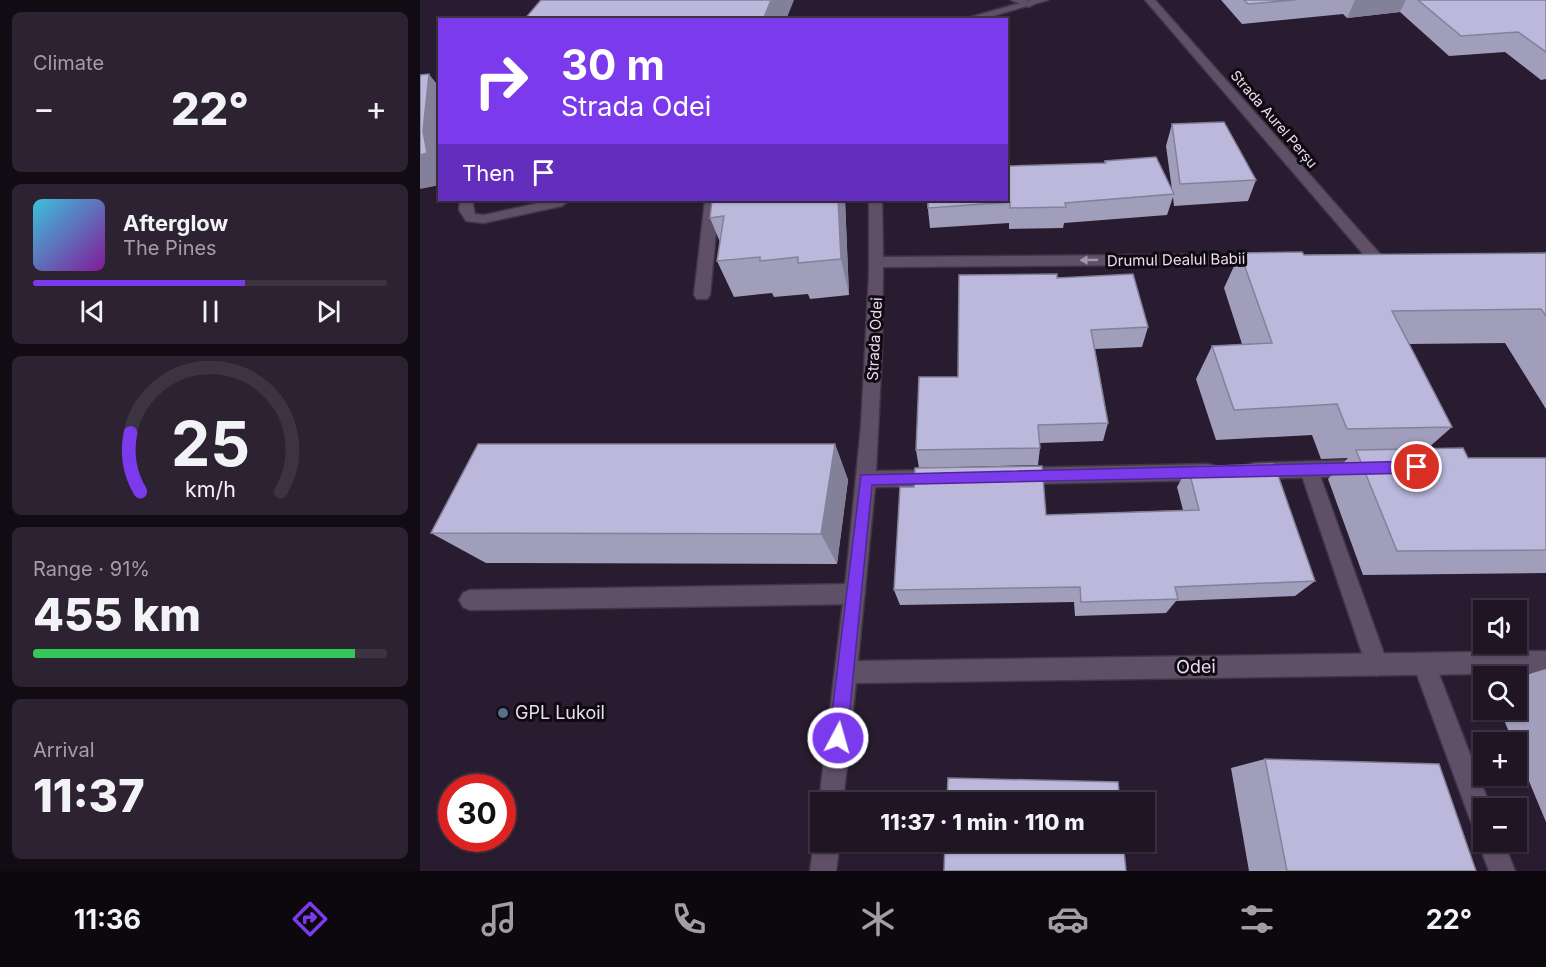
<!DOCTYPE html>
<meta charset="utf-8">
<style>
body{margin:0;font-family:Inter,sans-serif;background:#2c2231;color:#f1f3f6;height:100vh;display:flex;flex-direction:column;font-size:22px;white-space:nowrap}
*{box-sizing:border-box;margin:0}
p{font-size:20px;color:#a19fa6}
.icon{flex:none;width:33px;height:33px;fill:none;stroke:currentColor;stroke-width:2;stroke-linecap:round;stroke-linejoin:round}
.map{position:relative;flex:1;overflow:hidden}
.details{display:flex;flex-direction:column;gap:12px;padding:12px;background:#110c14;width:420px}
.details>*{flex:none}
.guide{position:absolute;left:18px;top:18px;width:570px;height:183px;border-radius:0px;box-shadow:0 2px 4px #0004,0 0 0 2px #3c3441;background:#7c3aed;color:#fff;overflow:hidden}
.tools{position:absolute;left:1053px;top:600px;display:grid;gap:12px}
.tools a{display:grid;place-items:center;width:54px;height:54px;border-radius:0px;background:#1f1524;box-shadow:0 2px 4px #0004,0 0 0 2px #3c3441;font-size:30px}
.speed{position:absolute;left:18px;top:774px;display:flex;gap:12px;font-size:30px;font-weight:700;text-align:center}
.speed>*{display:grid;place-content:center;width:78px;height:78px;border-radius:50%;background:#1f1524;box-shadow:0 2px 4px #0004,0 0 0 2px #3c3441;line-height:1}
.speed .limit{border:9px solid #d22;background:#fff;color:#111}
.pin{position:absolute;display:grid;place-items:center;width:51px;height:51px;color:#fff;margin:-26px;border:3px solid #fff;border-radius:50%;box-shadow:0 2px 6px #0007}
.me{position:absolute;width:66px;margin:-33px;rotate:6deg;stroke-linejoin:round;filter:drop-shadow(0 0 4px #0008)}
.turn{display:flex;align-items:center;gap:21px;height:126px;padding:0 24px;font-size:27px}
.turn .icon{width:78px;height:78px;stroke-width:2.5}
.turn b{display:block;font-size:42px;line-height:51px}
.then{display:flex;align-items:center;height:57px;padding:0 24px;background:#0003;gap:12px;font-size:22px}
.big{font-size:45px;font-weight:800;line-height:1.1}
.details .card{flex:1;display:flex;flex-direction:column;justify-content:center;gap:9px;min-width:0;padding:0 21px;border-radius:9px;background:#2c2231}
.details .dial{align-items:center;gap:0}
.dial svg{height:156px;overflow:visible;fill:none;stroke:#3c3441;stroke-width:7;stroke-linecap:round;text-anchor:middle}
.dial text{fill:#f1f3f6;stroke:none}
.song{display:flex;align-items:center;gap:18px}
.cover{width:72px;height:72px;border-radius:9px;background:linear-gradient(135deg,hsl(190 70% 55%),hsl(290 70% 35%))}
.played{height:6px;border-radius:3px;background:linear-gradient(90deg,#7c3aed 60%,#3c3441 60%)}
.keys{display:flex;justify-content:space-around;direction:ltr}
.heat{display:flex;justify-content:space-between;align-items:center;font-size:33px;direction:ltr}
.charge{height:9px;border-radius:4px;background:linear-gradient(90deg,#34c759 91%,#3c3441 0)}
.trip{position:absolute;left:390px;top:792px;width:345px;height:60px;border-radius:0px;background:#1f1524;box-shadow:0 2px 4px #0004,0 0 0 2px #3c3441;font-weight:800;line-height:60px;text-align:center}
.dock{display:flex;height:96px;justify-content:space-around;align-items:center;background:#0c080e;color:#a19fa6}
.dock .icon{width:42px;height:42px}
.dock .on{color:#7c3aed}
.dock b{font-size:27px;color:#f1f3f6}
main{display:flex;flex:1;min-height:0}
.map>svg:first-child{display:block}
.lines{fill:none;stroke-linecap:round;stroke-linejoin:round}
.service-casing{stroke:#403646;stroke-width:3}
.minor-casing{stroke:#403646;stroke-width:3}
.service{fill:#5f5067;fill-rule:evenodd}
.minor{fill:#5f5067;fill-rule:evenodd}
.wall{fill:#a19ebc}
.shaded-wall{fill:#838199}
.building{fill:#bbb8db;stroke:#838199;stroke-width:1.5}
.oneway{fill:#a398aa}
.route{fill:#7c3aed;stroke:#51269a;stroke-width:1.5}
.service-dot{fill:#5c6f8a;stroke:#0f0912;stroke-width:2}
.labels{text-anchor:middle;stroke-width:6;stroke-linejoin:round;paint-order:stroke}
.far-street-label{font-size:14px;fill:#e7dfec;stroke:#0f0912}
.street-label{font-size:15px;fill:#e7dfec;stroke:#0f0912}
.near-street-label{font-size:18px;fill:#e7dfec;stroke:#0f0912}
.near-poi-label{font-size:18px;fill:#e7dfec;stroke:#0f0912;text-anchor:start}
</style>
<main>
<section class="details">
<div class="card"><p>Climate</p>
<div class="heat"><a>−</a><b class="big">22°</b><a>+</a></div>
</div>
<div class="card">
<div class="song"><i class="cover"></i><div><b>Afterglow</b><p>The Pines</p></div></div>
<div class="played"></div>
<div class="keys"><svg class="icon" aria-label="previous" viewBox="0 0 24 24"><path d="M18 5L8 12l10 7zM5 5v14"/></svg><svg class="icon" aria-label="pause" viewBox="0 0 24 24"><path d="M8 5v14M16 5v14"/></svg><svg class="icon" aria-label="next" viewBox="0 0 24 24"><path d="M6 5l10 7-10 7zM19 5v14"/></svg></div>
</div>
<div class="card dial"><svg viewBox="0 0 100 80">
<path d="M14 69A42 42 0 1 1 86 69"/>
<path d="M14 69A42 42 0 0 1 9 39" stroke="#7c3aed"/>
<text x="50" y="56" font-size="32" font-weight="700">25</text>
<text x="50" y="72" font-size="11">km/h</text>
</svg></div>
<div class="card"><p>Range · 91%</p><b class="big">455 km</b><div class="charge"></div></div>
<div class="card"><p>Arrival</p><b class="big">11:37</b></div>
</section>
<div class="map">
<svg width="1126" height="871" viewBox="0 0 1126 871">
<rect width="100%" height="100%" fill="#291c30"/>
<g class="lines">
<defs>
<g id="service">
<path d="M591,0H606L614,4L609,7Z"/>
<path d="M40,200H52L55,214L64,215L133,200H150L142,206L64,223L46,221L39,210Z"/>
<path d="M285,200H299L290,295L287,299H277L274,295Z"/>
<path d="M889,462L896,464L898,470L968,665L965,673L957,676L949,673L946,665L880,470L882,464Z"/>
<path d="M434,584L441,587L445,594L441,601L434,604L50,610L43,607L39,600L43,593L50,590Z"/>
<path d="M1004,653L1012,656L1071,808H1064V842H1084L1095,871H1069L1058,842L1062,834L1055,831L1051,822L993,664L996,656Z"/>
</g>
<g id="minor">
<path d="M611,0H628L559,20H540Z"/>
<path d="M725,0H735L960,254L962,258L960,262H950Z"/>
<path d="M449,200H462L463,257L839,254L846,259L839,264L463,267L462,351L456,471L518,470L525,472L527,478L525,484L518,486L455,487L438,661L1126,651V673L436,683L423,802H400V807L399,802L426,577L441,426L449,275Z"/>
<path d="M941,460L948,462L950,468L948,474L941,476L834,479L827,477L825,471L827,465L834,463Z"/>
<path d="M788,464L795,466L797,472L795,478L788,480L600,484L593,482L591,476L593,470L600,468Z"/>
<path d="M400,832V842H420L416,871H390L394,842Z"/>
</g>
</defs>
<!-- service casing -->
<use href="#service" class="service-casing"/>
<!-- minor casing -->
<use href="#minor" class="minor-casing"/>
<!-- service -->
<use href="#service" class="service"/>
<!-- minor -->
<use href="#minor" class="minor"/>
</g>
<!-- wall -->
<g class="wall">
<path d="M801,0H1126V79L1121,80L1085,52L1029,56L980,12L927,18L923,14L822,24Z"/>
<path d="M752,124L836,180L828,201L754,206L753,197L747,215L644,223L643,228L589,229V223L510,228L507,200H586L684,163L685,161L752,190L746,146Z"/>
<path d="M292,200H425L429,295L390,299L388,294L354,297L352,293L314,297L297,261L300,242L290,218Z"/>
<path d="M820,253L884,255L1126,253V409L1085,343L989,344L1032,427L1007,449L1048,458H1126V573L943,575L908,479L928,458L901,459L892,435L796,440L776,379L792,346L822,344L804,288Z"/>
<path d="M637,278L728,327L722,347L675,349L688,423L683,441L620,443V448L618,465L499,468L496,450L538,377Z"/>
<path d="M415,444L428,480L417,564L66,563L11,533Z"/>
<path d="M768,467L895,581L875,596L756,601L746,613L655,616L654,602L480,605L474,590L626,515L763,510L757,487Z"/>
<path d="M1126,669V822L1096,750V742H1093L1080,710H1096V678Z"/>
<path d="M845,759L1056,871H829L811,768Z"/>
</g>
<!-- shaded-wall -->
<g class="shaded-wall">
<path d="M351,0H374L366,20H343Z"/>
<path d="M935,0H986L980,12L927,18Z"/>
<path d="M9,74L20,88V185L0,189V155Z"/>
<path d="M418,200H425L429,295L421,259Z"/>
<path d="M415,444L428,480L417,564L401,534Z"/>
</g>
<!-- building -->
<g class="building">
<path d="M121,0H351L343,20H104Z"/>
<path d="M824,0H875L828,4Z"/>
<path d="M998,0H1126V52L1098,32L1041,36Z"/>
<path d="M9,74L3,131L7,153L0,155V75Z"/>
<path d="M804,122L836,180L760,184L752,124Z"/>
<path d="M736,157L754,194L645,203L646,207L590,208V202L508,208V200H586V166L686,163L685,161Z"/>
<path d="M292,200H418L421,259L378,263V257L340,261V257L297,261L304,216L290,218Z"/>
<path d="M882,252L884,255L1126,253V316L1121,309L972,311L1032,427L927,429L917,404L814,410L792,346L852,343L820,253Z"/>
<path d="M637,274V278L713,274L728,327L671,330L688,423L618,425L620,448L496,450L499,377H538L539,275Z"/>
<path d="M58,444H415L401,534L11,533Z"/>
<path d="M1043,448L1048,458H1126V550L977,551L936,450Z"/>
<path d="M854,464L895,581L755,587L758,599L661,602L660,587L474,590L480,487H494L495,468L622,466L626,515L779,510L768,467Z"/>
<path d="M845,759L1019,764L1056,871H867Z"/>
<path d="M528,778L698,782L700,802H527Z"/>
<path d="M525,842H703L706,871H524Z"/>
</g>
<!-- one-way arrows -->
<defs><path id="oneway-solid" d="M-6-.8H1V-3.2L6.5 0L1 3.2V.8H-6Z" transform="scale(1.5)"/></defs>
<use class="oneway" href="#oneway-solid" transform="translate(669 260) rotate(179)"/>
<!-- route -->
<path class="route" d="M997,461L1002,463L1004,467L1002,471L997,473L452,485L427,738L424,744L418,747L412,744L409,738L441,475Z"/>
<!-- markers -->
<circle class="service-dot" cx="83" cy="713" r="6"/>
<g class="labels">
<!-- far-street labels -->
<g class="far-street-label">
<text transform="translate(854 119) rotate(49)" y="5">Strada Aurel Perșu</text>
</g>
<!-- street labels -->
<g class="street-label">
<text transform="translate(756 260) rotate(-1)" y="5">Drumul Dealul Babii</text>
<text transform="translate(455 339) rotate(-87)" y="5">Strada Odei</text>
</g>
<!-- near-street labels -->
<g class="near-street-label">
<text transform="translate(776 667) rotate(-1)" y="6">Odei</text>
</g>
<!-- near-poi labels -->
<g class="near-poi-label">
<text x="95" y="719">GPL Lukoil</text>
</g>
</g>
</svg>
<div class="tools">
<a><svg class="icon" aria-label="sound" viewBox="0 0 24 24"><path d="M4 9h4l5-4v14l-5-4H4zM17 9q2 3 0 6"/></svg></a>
<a><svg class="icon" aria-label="search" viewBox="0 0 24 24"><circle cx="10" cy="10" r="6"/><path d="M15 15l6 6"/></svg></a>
<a>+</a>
<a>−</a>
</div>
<div class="speed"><div class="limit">30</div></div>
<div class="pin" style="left:997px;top:467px;background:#d93025"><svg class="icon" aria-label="arrive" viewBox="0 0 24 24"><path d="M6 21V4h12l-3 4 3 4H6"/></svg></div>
<svg class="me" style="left:418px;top:738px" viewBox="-20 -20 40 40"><circle r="17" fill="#7c3aed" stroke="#fff" stroke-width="3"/><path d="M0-11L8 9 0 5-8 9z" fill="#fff"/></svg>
<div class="trip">11:37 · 1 min · 110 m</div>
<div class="guide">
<div class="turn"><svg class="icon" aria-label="right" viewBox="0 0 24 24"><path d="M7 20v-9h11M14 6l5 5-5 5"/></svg><div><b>30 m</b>Strada Odei</div></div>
<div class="then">Then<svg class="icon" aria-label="arrive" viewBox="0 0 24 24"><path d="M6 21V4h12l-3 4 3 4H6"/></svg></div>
</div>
</div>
</main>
<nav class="dock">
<b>11:36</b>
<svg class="icon on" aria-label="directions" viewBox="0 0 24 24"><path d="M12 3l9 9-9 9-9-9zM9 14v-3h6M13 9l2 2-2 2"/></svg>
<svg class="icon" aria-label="music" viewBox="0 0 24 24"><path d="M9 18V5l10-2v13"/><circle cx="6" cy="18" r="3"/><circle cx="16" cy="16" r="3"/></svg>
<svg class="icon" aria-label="phone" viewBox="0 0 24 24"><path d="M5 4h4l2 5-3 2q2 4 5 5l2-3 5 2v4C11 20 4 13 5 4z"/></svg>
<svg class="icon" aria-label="climate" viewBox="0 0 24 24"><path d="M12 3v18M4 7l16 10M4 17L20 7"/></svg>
<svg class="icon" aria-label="car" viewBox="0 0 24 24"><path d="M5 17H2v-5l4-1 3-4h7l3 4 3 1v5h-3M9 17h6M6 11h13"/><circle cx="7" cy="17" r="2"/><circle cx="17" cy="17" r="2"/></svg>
<svg class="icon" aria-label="filters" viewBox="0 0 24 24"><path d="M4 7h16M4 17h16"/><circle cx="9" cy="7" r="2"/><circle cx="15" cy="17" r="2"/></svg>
<b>22°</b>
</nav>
